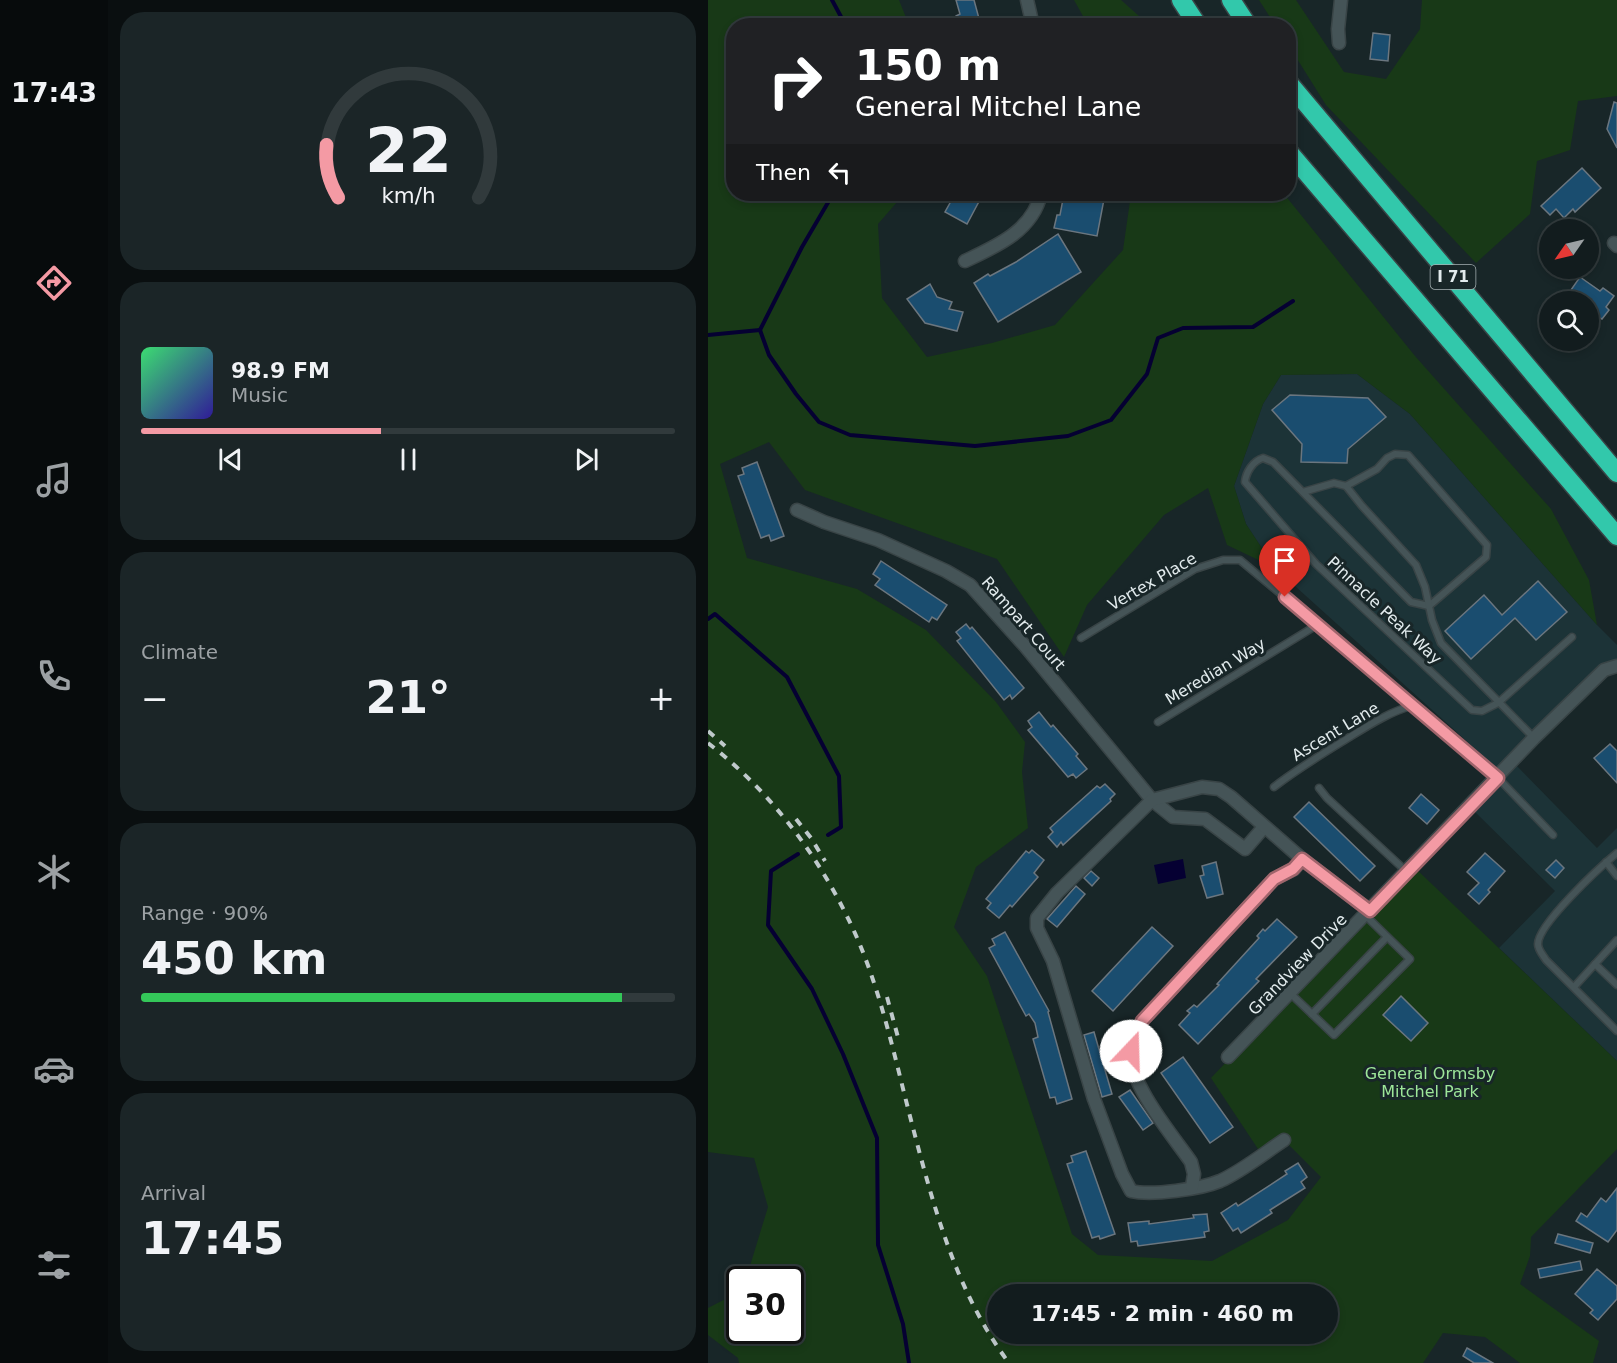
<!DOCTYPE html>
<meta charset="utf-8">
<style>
body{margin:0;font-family:"DejaVu Sans",sans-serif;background:#1b2527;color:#f1f3f6;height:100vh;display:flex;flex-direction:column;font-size:22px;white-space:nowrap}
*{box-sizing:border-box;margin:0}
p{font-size:20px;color:#9ca1a4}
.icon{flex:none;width:33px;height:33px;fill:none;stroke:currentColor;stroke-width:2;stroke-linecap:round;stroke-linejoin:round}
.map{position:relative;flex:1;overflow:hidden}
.sheet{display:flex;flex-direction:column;gap:12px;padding:12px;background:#0a0f10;width:600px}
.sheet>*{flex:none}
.hud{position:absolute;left:18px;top:18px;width:570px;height:183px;border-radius:24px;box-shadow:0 3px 9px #0003,0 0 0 2px #313a3c;background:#202124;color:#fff;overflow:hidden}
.needle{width:39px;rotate:236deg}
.tools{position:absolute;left:831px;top:219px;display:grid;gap:12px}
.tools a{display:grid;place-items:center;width:60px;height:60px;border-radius:50%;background:#121c1e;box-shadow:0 3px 9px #0003,0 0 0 2px #313a3c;font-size:30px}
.speed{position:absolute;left:18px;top:1266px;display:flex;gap:12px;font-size:30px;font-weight:700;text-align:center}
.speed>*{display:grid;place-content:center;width:78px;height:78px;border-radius:50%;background:#121c1e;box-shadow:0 3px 9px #0003,0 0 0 2px #313a3c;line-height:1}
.speed .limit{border:3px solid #111;border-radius:9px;background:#fff;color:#111}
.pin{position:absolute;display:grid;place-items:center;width:51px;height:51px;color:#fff;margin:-62px -26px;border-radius:50% 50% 50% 0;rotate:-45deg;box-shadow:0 0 6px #0007}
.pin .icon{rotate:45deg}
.me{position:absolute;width:66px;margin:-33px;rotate:21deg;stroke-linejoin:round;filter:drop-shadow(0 0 4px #0008)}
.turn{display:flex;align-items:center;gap:21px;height:126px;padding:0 30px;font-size:27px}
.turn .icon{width:78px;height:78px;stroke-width:2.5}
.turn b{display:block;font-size:42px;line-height:51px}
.then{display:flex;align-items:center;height:57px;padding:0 30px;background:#0003;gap:12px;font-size:22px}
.big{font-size:45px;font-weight:800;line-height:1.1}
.sheet .tile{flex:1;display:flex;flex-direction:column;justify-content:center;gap:9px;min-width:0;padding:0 21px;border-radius:24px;background:#1b2527}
.sheet .dial{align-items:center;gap:0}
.dial svg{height:156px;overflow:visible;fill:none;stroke:#313a3c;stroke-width:7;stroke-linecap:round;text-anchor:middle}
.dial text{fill:#f1f3f6;stroke:none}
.song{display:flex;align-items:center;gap:18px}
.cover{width:72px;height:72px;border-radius:9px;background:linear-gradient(135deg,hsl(140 70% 55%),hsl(250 70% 35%))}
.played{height:6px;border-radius:3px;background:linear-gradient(90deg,#f49aa4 45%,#313a3c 45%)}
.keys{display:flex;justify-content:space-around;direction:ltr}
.heat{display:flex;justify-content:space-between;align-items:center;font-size:33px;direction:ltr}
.charge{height:9px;border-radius:4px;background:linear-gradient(90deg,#34c759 90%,#313a3c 0)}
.trip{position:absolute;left:279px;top:1284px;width:351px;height:60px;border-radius:30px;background:#121c1e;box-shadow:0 3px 9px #0003,0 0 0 2px #313a3c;font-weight:800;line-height:60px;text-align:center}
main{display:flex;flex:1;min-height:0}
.tabs{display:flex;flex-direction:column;width:108px;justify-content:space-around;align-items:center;background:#070b0c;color:#9ca1a4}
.tabs .icon{width:42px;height:42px}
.tabs .current{color:#f49aa4}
.tabs b{font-size:27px;color:#f1f3f6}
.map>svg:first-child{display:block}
.built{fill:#1c3337}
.green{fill:#183917;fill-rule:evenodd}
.water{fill:#050032}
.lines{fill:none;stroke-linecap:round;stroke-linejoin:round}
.stream{stroke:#050032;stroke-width:4}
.building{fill:#1a4d6f;stroke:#6b767f;stroke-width:1.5}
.lane-casing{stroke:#394446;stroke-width:9}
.street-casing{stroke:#394446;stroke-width:15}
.highway-casing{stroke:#394446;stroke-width:21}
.lane{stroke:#455457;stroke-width:6}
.street{stroke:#455457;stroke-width:12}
.highway{stroke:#32c8ab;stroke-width:18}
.rail{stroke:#bfc9cb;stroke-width:4;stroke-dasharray:8 8;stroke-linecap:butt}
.route-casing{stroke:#9f646b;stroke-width:15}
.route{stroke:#f49aa4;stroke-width:10}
.labels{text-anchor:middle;stroke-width:6;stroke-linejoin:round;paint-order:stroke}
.shield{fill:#182628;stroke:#a5b0b2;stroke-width:1.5}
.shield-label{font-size:15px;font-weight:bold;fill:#e2ebed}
.street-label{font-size:16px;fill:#e2ebed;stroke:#182628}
.park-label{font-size:16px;fill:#9de699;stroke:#182628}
</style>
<main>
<nav class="tabs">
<b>17:43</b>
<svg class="icon current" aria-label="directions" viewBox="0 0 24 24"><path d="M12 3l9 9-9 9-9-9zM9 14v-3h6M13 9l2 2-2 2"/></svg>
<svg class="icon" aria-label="music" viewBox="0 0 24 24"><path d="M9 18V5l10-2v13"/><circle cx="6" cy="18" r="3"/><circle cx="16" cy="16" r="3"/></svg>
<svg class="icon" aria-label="phone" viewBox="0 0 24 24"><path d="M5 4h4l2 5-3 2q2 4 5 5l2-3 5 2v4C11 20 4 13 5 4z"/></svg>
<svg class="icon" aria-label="climate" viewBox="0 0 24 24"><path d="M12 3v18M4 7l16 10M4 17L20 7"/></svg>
<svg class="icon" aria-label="car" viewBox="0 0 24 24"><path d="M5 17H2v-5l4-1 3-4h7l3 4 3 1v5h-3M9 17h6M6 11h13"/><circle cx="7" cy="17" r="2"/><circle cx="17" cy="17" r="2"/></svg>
<svg class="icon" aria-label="filters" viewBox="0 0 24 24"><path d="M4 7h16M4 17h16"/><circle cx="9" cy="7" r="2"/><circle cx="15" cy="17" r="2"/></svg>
</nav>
<section class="sheet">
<div class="tile dial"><svg viewBox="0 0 100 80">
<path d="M14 69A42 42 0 1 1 86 69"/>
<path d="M14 69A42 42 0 0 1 8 42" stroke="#f49aa4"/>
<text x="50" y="56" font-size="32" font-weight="700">22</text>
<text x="50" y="72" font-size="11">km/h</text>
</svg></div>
<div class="tile">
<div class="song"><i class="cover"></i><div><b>98.9 FM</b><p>Music</p></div></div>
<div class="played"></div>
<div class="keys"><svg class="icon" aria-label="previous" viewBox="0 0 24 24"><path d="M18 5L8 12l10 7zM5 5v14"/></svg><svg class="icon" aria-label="pause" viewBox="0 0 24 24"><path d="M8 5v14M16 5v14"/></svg><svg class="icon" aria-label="next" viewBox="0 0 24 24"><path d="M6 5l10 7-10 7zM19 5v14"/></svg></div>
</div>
<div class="tile"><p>Climate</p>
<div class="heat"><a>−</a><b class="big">21°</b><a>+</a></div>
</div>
<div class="tile"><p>Range · 90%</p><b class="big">450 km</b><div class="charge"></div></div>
<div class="tile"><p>Arrival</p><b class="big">17:45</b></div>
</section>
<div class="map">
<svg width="909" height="1363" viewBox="0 0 909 1363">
<rect width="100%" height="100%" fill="#182628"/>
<!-- built -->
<path class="built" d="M649,374L702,414L889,625L909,645V666H904L805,762L889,848L909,828V1061L791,948L847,891L762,807L794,773L567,568L538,524L526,486L555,404L573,375Z"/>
<!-- green -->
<g class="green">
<path d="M0,0H191L201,25L26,26V194H196L170,224L174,298L219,357L284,343L347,325L415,250L423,194H576L707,356L843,509L881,580L889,625L702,414L649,374L573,375L555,404L526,486L538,524L567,568L519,545L500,488L456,515L379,605L356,657L289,559L97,490L61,442L12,464L39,558L149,589L218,630L288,702L317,742L314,772L320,828L268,867L246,927L279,976L364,1234L390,1255L504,1261L580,1220L613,1177L576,1140L554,1155L503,1078L705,866L909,1061V1149L823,1237L822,1256L812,1284L891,1341L885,1363H812L777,1337L735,1333L715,1363H31L30,1358L0,1335V1308L31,1292L32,1330H82V1280L38,1279L60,1207L46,1158L0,1152ZM290,1294H620V1334H290Z"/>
<path d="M366,0H413L441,25H380Z"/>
<path d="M551,0H588L636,72L678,79L712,29L714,0H909V96L870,101L862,150L829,161L822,214L768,263L618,105L581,46L580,26L567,25Z"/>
</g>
<!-- water -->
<path class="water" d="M475,859L478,878L450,884L446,865Z"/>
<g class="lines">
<!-- stream -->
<g class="stream">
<path d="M124,0L138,26"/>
<path d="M52,330L61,355L88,394L111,422L142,435L267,446L360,436L403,420L439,374L450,338L475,328L545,327L585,301"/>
<path d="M52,330L94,247L125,194"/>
<path d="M0,335L52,330"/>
<path d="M0,619L7,614L79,677L131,776L133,827L120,835"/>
<path d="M90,854L63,871L60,925L104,989L135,1054L169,1138L170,1245L195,1324L201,1363"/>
</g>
</g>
<!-- building -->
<g class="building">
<path d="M248,0H266L273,26H250L248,16L252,14Z"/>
<path d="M665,33L682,35L680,61L662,59Z"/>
<path d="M906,102L909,103V148L899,129Z"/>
<path d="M874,168L893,188L867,212L865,209L856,218L848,209L842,215L833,206Z"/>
<path d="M247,194H275L259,224L237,212Z"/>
<path d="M356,194H397L389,236L346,228L349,215H352Z"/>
<path d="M350,234L373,272L290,322L266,283L280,274L282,276L308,262Z"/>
<path d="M872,277L892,291L895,288L906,296L898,307L901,310L894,319L880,312V302H864L858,297Z"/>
<path d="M222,284L229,297L244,302L241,309L255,312L249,331L217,323L199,299Z"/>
<path d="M582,395L660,398L678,417L640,449L639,463L593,462L594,444L564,410Z"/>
<path d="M49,462L76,536L63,541L61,535L53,538L30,476L36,474L34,468Z"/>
<path d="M173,561L239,605L229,620L224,617L221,622L167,585L172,579L165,574Z"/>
<path d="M830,581L859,612L828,640L807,618L763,659L737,631L776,595L794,615Z"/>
<path d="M258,624L262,629L264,627L316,688L304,699L302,695L296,700L249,641L253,638L248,632Z"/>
<path d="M331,712L343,727L345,725L370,754L368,756L379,769L368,778L365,774L360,777L320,730L324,727L320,721Z"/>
<path d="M902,744L909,751V783L886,758Z"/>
<path d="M397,784L407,794L402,799L403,801L355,845L353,842L349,847L340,837L345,832L342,828L389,786L392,788Z"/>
<path d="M713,794L731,810L719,824L701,808Z"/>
<path d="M601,802L667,866L652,881L586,817Z"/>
<path d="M324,850L336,860L326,873L330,877L304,907L302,905L291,918L279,908L283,903L278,899L318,851L321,853Z"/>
<path d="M777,853L797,871L780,890L782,892L771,904L760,894L771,883L759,872Z"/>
<path d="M848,860L856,868L847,878L838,870Z"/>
<path d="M508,862L515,894L499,898L492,876L496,875L494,866Z"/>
<path d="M383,871L391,878L384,886L376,878Z"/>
<path d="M368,886L377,894L349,927L339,919Z"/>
<path d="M569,919L589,937L548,979L551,981L490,1044L471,1025L482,1013L479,1011L486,1005L489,1007L511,985L509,984L551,938L549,936L555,929L557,931Z"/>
<path d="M444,927L465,946L405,1011L384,991Z"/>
<path d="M297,932L341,1011L340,1012L364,1099L349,1104L347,1097L342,1098L325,1039L330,1037L327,1023L321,1014L318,1016L281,948L287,945L284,939Z"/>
<path d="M693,996L720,1023L703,1041L675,1015Z"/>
<path d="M386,1032L404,1094L394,1097L376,1035Z"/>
<path d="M475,1057L525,1127L502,1143L453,1073Z"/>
<path d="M422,1090L445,1123L435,1130L411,1097Z"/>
<path d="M378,1151L407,1234L392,1239L391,1236L384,1238L359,1164L365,1162L363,1156Z"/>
<path d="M590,1163L599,1177L593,1182L597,1188L562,1210L564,1213L533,1233L530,1228L525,1231L513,1213L528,1203L530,1206L579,1174L577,1171Z"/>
<path d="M909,1188V1230L900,1242L868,1221L873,1213L879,1217L893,1198L898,1202Z"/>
<path d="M499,1214L501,1231L496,1232L497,1237L430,1246L429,1241L423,1242L420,1223L441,1221V1224L486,1218L485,1215Z"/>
<path d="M850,1234L885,1243L882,1253L847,1243Z"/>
<path d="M872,1261L874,1270L832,1278L830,1269Z"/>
<path d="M889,1269L909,1286V1299L890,1320L882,1313L885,1310L867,1294Z"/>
<path d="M759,1348L785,1363H766L755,1356Z"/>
</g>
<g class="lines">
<defs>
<g id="lane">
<path d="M638,486L669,469L679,458L687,454L700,455L779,545L778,557L721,606L703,602L565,462L555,458C545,461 538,472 537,482L608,564L764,710L774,711L790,703L864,637"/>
<path d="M595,492L626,483L638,486L654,506L708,565L717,587L724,620L733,643L826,738"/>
<path d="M373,638L487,569L515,560H532L673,677L790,778L845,835"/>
<path d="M450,722L609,625"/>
<path d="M566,787C589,769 614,754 640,738C661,725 681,712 706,705"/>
<path d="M611,788L619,798L699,872"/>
<path d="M909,853C892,867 830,924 830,944C830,950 835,955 838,960L909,1031"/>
<path d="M898,862L909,876"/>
<path d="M909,940L887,964L909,985"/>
<path d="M866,987L887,964"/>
<path d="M582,993L626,1035L702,959L658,916"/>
<path d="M604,1014L679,937"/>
</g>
<g id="street">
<path d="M319,0L325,26"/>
<path d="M631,43L630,29L633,0"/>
<path d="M906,243L909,246"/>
<path d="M257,261C289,246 324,231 333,194"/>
<path d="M89,510L116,522L170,540L238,571L262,585L317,646L444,800L465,817L497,819L537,849L556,827"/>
<path d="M520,1057L826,738L896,670L909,666"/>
<path d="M576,1140C555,1154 534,1171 512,1181C493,1189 443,1196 423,1191L414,1174L386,1099L345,961L329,928V918L349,893L444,800L494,787L511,789L523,797L594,859L662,911"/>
<path d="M484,1187L486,1174L483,1162C465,1136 420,1083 423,1052C424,1042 430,1030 434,1021L566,879L586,869L594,859"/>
</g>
<g id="highway">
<path d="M473,0L490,26"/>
<path d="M523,0L540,26"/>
<path d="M580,82L909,473"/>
<path d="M580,151L909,536"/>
</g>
</defs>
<!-- lane casing -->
<use href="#lane" class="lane-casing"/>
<!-- street casing -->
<use href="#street" class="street-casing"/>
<!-- highway casing -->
<use href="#highway" class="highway-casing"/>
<!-- lane -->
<use href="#lane" class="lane"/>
<!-- street -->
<use href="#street" class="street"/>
<!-- highway -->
<use href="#highway" class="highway"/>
<!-- rail -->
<g class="rail">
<path d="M0,731L17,746"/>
<path d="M0,743C66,794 117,864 150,940C175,999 188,1063 204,1124C226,1208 248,1292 301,1363"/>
<path d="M88,819L103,838L117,861"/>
<path d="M179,997L191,1041"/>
</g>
</g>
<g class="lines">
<defs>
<path id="route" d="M423,1051L434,1021L566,879L585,869L594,859L662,911L790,778L577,597"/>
</defs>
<!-- route casing -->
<use href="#route" class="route-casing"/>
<!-- route -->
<use href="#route" class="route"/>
</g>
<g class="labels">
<!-- shield labels -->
<rect class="shield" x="722.5" y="265" width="45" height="24" rx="4.5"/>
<g class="shield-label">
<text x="745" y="282">I 71</text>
</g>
<!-- street labels -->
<g class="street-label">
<text transform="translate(444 581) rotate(-30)" y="6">Vertex Place</text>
<text transform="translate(677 610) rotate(43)" y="6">Pinnacle Peak Way</text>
<text transform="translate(316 623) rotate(49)" y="6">Rampart Court</text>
<text transform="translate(507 671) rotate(-31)" y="6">Meredian Way</text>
<text transform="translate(627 731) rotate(-31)" y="6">Ascent Lane</text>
<text transform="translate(589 964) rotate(-46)" y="6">Grandview Drive</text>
</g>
<!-- park labels -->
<g class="park-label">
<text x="722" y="1079">General Ormsby<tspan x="722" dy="18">Mitchel Park</tspan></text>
</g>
</g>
</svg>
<div class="tools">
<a><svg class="needle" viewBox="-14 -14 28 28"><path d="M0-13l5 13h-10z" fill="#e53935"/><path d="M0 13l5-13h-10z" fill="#9ca1a4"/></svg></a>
<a><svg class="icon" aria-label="search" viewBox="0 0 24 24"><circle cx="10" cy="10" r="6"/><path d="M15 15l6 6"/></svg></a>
</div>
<div class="speed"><div class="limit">30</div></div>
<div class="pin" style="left:577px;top:597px;background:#d93025"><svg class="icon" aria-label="arrive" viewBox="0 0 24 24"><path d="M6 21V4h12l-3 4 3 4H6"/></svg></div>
<svg class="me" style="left:423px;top:1051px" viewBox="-20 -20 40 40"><circle r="19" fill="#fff"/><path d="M0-13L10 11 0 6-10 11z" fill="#f49aa4"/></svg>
<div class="trip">17:45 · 2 min · 460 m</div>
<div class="hud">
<div class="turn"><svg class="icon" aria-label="right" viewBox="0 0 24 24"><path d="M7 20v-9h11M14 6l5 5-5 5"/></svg><div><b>150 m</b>General Mitchel Lane</div></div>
<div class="then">Then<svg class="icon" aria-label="left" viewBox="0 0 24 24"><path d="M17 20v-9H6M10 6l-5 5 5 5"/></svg></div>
</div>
</div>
</main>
